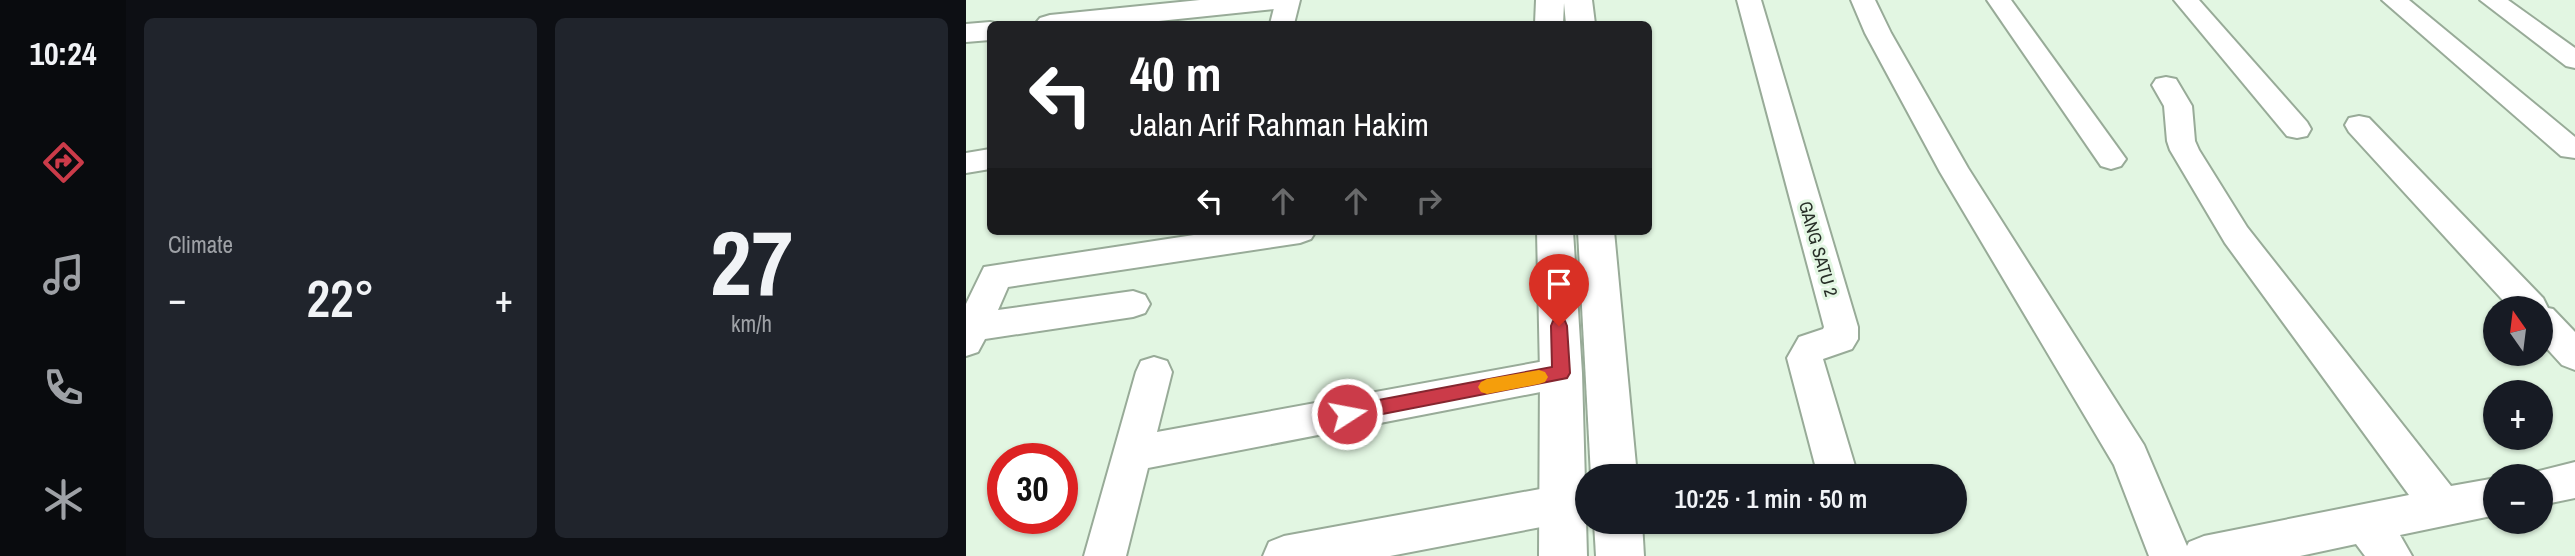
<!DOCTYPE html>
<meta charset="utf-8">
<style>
body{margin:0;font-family:"Archivo Narrow",sans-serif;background:#20242c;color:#f1f3f6;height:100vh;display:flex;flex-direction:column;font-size:26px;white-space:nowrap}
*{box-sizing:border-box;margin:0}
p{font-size:23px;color:#9ea1a6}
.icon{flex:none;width:38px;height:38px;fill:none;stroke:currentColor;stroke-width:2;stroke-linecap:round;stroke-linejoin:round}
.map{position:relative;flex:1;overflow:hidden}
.side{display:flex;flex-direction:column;gap:18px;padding:18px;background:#0d0f14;width:840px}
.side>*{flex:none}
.hud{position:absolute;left:21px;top:21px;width:665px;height:214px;border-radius:10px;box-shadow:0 2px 5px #0004;background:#202124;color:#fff;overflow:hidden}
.needle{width:46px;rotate:346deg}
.fabs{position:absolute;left:1517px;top:296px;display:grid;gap:14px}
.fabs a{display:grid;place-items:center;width:70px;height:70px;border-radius:50%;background:#171b24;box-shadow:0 2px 5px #0004;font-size:35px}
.speed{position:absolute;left:21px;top:443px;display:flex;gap:14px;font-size:35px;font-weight:700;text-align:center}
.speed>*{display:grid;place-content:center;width:91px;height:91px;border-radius:50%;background:#171b24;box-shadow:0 2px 5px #0004;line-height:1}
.speed .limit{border:10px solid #d22;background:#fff;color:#111}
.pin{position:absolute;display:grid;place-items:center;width:60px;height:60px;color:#fff;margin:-72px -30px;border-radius:50% 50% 50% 0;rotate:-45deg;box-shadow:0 0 7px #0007}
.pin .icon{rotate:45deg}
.me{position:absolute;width:77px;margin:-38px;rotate:79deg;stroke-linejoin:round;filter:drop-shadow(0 0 5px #0008)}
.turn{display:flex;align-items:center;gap:24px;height:147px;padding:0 28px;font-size:32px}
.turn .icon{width:91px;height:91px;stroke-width:2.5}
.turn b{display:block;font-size:49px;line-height:60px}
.lanes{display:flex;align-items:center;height:66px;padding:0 28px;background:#0003;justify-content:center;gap:35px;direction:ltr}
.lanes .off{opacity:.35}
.big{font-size:52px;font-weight:600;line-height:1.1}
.side .tile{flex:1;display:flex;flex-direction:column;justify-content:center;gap:10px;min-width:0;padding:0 24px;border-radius:10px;background:#20242c}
.side .dial{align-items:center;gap:0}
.dial b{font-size:91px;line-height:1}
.heat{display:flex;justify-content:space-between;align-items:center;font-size:38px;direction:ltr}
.side .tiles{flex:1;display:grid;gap:18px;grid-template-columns:repeat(2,1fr)}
.trip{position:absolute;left:609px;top:464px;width:392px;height:70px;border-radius:35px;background:#171b24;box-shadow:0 2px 5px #0004;font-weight:600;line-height:70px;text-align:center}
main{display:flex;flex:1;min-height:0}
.menu{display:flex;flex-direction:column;width:126px;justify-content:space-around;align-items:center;background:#090b0e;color:#9ea1a6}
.menu .icon{width:49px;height:49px}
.menu .selected{color:#cb3b49}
.menu b{font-size:32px;color:#f1f3f6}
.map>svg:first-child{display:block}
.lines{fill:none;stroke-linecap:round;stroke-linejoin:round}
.minor-casing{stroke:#98ab98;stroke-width:4}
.secondary-casing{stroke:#98ab98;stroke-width:4}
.primary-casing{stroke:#98ab98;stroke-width:4}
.minor{fill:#fff;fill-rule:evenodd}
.secondary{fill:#fff;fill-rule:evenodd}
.primary{fill:#fff;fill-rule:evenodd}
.route{fill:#cb3b49;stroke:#84262f;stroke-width:2}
.slow{fill:#f59e0b}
.labels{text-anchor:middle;stroke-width:6;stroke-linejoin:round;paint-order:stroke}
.street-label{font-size:18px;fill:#272e27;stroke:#e2f6e2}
</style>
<main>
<nav class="menu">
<b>10:24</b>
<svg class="icon selected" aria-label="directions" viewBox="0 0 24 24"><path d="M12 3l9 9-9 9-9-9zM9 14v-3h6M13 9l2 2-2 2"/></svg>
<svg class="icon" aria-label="music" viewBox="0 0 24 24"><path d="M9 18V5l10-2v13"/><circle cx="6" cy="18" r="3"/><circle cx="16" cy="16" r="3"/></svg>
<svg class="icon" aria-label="phone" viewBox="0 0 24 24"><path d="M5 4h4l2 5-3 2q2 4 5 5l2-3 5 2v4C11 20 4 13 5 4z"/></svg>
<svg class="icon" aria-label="climate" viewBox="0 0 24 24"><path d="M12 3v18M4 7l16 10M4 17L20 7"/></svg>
</nav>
<section class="side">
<div class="tiles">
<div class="tile"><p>Climate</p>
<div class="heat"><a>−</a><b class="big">22°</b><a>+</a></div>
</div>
<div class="tile dial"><b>27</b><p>km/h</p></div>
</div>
</section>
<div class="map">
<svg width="1609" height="556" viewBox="0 0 1609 556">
<rect width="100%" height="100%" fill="#e2f6e2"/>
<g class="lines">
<defs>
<g id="minor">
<path d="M310,0H334L328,24H304Z"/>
<path d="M771,0H795L892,327V339L886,349L857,359L892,476H852L821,358L833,337L857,329L858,327Z"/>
<path d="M885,0H909L925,33L1002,168L1178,445L1221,546L1223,542L1238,536L1443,495L1259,243L1204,150L1201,141L1198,106L1186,85L1190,79L1200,77L1210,79L1226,106L1229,141L1233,150L1281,227L1485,486L1530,478V515L1434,535L1446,556H1399L1390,544L1334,556H1183L1148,465L974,172L899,33Z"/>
<path d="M1021,0H1045L1155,152L1160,159L1155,166L1145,169L1135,166Z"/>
<path d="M1208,0H1233L1341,122L1345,129L1341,136L1331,138L1321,136Z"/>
<path d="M1416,0H1443L1609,137V158L1595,156Z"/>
<path d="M1514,0H1542L1609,48V68L1600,66Z"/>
<path d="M1393,116L1403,118L1577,298L1582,308L1587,309L1609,332V370L1596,365L1575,342V308H1544L1383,132L1379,125L1383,118Z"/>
<path d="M24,149V169L0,173V153Z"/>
<path d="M254,231H350L345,239L334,243L42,287L32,310L167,291L179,295L184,304L179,313L167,317L19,339L12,352L0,356V304L18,267Z"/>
<path d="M188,357L201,361L206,372L191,432L595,358L608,362L613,373L608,384L595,388L182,468L160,556H118L170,372L175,361Z"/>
<path d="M1609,462V498L1575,505V476H1560L1561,474Z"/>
<path d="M596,485L610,491L616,504L610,517L596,523L424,556H297L303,542L318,536Z"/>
</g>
<g id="secondary">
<path d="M570,0H626L629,24H600L598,3L597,24H569Z"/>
<path d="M571,231H607L616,373L621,556H573L574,373Z"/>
<path d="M612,231H648L671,476H625Z"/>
<path d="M628,522H676L678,556H630Z"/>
</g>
<g id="primary">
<path d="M234,0H332L328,6L318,8L164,24H69L74,18L84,15Z"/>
<path d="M24,22L33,24H24V40L0,42V24Z"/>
</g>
</defs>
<!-- minor casing -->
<use href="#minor" class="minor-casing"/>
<!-- secondary casing -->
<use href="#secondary" class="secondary-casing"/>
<!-- primary casing -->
<use href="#primary" class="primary-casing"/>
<!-- minor -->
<use href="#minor" class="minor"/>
<!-- secondary -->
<use href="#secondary" class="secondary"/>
<!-- primary -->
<use href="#primary" class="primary"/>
</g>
<!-- route -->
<path class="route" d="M593,319L599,321L601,326L604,373L601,378L381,421L374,419L372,414L374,408L381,406L586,367L585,326L587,321Z"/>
<!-- slow -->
<path class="slow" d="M573,370L579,372L582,377L579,382L573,384L521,394L515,392L512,387L515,382L521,379Z"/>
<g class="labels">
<!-- street labels -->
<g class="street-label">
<text transform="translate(852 249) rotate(74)" y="6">GANG SATU 2</text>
</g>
</g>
</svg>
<div class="fabs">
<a><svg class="needle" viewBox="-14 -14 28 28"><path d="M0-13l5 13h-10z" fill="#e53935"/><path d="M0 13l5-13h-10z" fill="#9ea1a6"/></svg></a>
<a>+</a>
<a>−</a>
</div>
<div class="speed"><div class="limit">30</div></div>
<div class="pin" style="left:593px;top:326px;background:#d93025"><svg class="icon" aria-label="arrive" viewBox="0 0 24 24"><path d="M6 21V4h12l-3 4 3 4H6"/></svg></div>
<svg class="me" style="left:381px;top:414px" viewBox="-20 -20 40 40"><circle r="17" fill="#cb3b49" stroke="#fff" stroke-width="3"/><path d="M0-11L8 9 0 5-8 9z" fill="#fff"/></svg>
<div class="trip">10:25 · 1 min · 50 m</div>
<div class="hud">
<div class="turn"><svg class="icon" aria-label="left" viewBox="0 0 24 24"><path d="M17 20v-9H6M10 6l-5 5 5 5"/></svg><div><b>40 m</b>Jalan Arif Rahman Hakim</div></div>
<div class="lanes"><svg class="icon" aria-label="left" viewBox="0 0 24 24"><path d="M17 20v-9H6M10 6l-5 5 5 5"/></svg><svg class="icon off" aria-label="ahead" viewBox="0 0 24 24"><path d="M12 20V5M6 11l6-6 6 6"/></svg><svg class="icon off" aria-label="ahead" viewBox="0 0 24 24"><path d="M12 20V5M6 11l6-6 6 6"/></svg><svg class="icon off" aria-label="right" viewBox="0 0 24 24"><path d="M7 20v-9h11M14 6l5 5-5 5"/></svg></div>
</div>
</div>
</main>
